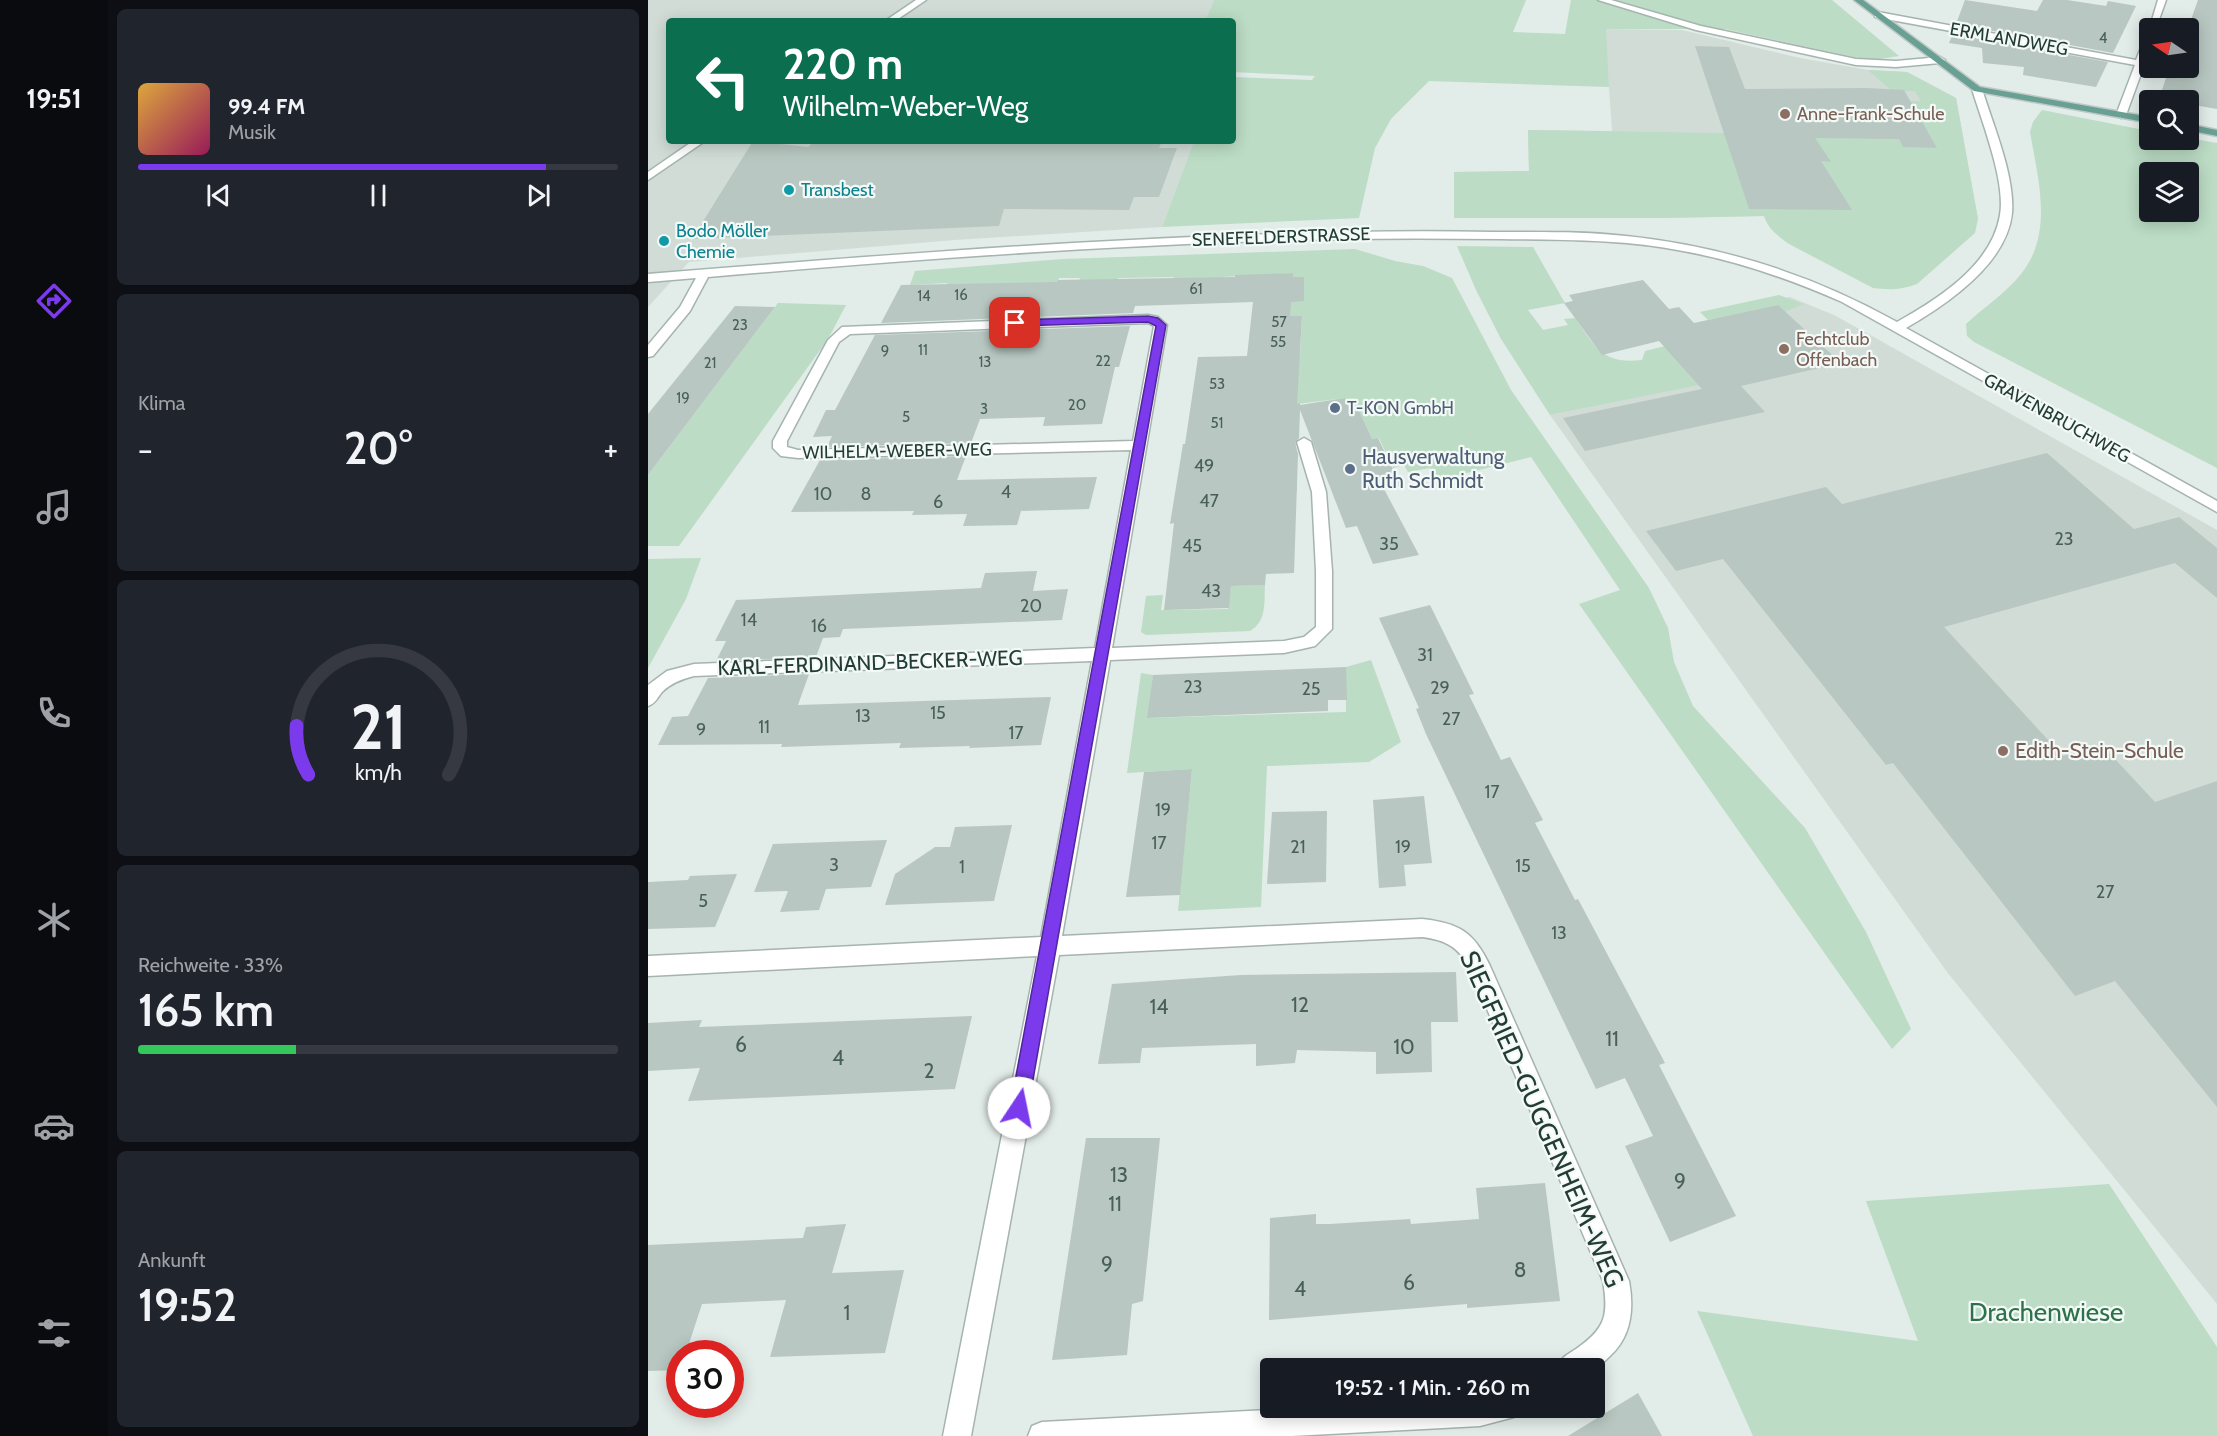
<!DOCTYPE html>
<html lang="de">
<meta charset="utf-8">
<style>
body{margin:0;font-family:Cabin,sans-serif;background:#20242c;color:#f1f3f6;height:100vh;display:flex;flex-direction:column;font-size:22px;white-space:nowrap}
*{box-sizing:border-box;margin:0}
p{font-size:20px;color:#9ea1a6}
.icon{flex:none;width:33px;height:33px;fill:none;stroke:currentColor;stroke-width:2;stroke-linecap:round;stroke-linejoin:round}
.map{position:relative;flex:1;overflow:hidden}
.panel{display:flex;flex-direction:column;gap:9px;padding:9px;background:#0d0f14;width:540px}
.panel>*{flex:none}
.top-card{position:absolute;left:18px;top:18px;width:570px;height:126px;border-radius:6px;box-shadow:0 3px 15px #0003;background:#0b6e4f;color:#fff;overflow:hidden}
.needle{width:39px;rotate:283deg}
.buttons{position:absolute;left:1491px;top:18px;display:grid;gap:12px}
.buttons a{display:grid;place-items:center;width:60px;height:60px;border-radius:6px;background:#171b24;box-shadow:0 3px 15px #0003;font-size:30px}
.speed{position:absolute;left:18px;top:1340px;display:flex;gap:12px;font-size:30px;font-weight:700;text-align:center}
.speed>*{display:grid;place-content:center;width:78px;height:78px;border-radius:50%;background:#171b24;box-shadow:0 3px 15px #0003;line-height:1}
.speed .limit{border:9px solid #d22;background:#fff;color:#111}
.pin{position:absolute;display:grid;place-items:center;width:51px;height:51px;color:#fff;margin:-26px;border-radius:12px;box-shadow:0 3px 9px #0006}
.me{position:absolute;width:66px;margin:-33px;rotate:11deg;stroke-linejoin:round;filter:drop-shadow(0 0 4px #0008)}
.turn{display:flex;align-items:center;gap:21px;height:126px;padding:0 18px;font-size:27px}
.turn .icon{width:78px;height:78px;stroke-width:2.5}
.turn b{display:block;font-size:42px;line-height:51px}
.big{font-size:45px;font-weight:600;line-height:1.1}
.panel .card{flex:1;display:flex;flex-direction:column;justify-content:center;gap:9px;min-width:0;padding:0 21px;border-radius:9px;background:#20242c}
.panel .dial{align-items:center;gap:0}
.dial svg{height:156px;overflow:visible;fill:none;stroke:#363941;stroke-width:7;stroke-linecap:round;text-anchor:middle}
.dial text{fill:#f1f3f6;stroke:none}
.song{display:flex;align-items:center;gap:18px}
.cover{width:72px;height:72px;border-radius:9px;background:linear-gradient(135deg,hsl(40 70% 55%),hsl(330 70% 35%))}
.played{height:6px;border-radius:3px;background:linear-gradient(90deg,#7c3aed 85%,#363941 85%)}
.keys{display:flex;justify-content:space-around;direction:ltr}
.heat{display:flex;justify-content:space-between;align-items:center;font-size:33px;direction:ltr}
.charge{height:9px;border-radius:4px;background:linear-gradient(90deg,#34c759 33%,#363941 0)}
.trip{position:absolute;left:612px;top:1358px;width:345px;height:60px;border-radius:6px;background:#171b24;box-shadow:0 3px 15px #0003;font-weight:600;line-height:60px;text-align:center}
main{display:flex;flex:1;min-height:0}
.tabs{display:flex;flex-direction:column;width:108px;justify-content:space-around;align-items:center;background:#090b0e;color:#9ea1a6}
.tabs .icon{width:42px;height:42px}
.tabs .active{color:#7c3aed}
.tabs b{font-size:27px;color:#f1f3f6}
.map>svg:first-child{display:block}
.built{fill:#d1dcd7}
.green{fill:#bcdcc5;fill-rule:evenodd}
.building{fill:#b8c7c1}
.lines{fill:none;stroke-linecap:round;stroke-linejoin:round}
.minor-casing{stroke:#a5b4af;stroke-width:3}
.major-casing{stroke:#c1c9c7;stroke-width:3}
.minor{fill:#fff;fill-rule:evenodd}
.major{fill:#68a093;fill-rule:evenodd}
.route{fill:#7c3aed;stroke:#51269a;stroke-width:1.5}
.education-dot{fill:#8d6e63;stroke:#f3f9f6;stroke-width:2}
.culture-dot{fill:#0f9aa8;stroke:#f3f9f6;stroke-width:2}
.service-dot{fill:#5c6f8a;stroke:#f3f9f6;stroke-width:2}
.labels{text-anchor:middle;stroke-width:4.5;stroke-linejoin:round;paint-order:stroke}
.far-number-label{font-size:15px;fill:#486059}
.far-street-label{font-size:18px;fill:#233d36;stroke:#f3f9f6}
.far-education-label{font-size:18px;fill:#785e54;stroke:#f3f9f6;text-anchor:start}
.far-culture-label{font-size:18px;fill:#0d838f;stroke:#f3f9f6;text-anchor:start}
.far-service-label{font-size:18px;fill:#4e5e75;stroke:#f3f9f6;text-anchor:start}
.number-label{font-size:18px;fill:#486059}
.service-label{font-size:21px;fill:#4e5e75;stroke:#f3f9f6;text-anchor:start}
.street-label{font-size:21px;fill:#233d36;stroke:#f3f9f6}
.education-label{font-size:21px;fill:#785e54;stroke:#f3f9f6;text-anchor:start}
.near-number-label{font-size:21px;fill:#486059}
.near-street-label{font-size:26px;fill:#233d36;stroke:#f3f9f6}
.near-park-label{font-size:26px;fill:#2e7249;stroke:#f3f9f6}
</style>
<main>
<nav class="tabs">
<b>19:51</b>
<svg class="icon active" aria-label="directions" viewBox="0 0 24 24"><path d="M12 3l9 9-9 9-9-9zM9 14v-3h6M13 9l2 2-2 2"/></svg>
<svg class="icon" aria-label="music" viewBox="0 0 24 24"><path d="M9 18V5l10-2v13"/><circle cx="6" cy="18" r="3"/><circle cx="16" cy="16" r="3"/></svg>
<svg class="icon" aria-label="phone" viewBox="0 0 24 24"><path d="M5 4h4l2 5-3 2q2 4 5 5l2-3 5 2v4C11 20 4 13 5 4z"/></svg>
<svg class="icon" aria-label="climate" viewBox="0 0 24 24"><path d="M12 3v18M4 7l16 10M4 17L20 7"/></svg>
<svg class="icon" aria-label="car" viewBox="0 0 24 24"><path d="M5 17H2v-5l4-1 3-4h7l3 4 3 1v5h-3M9 17h6M6 11h13"/><circle cx="7" cy="17" r="2"/><circle cx="17" cy="17" r="2"/></svg>
<svg class="icon" aria-label="filters" viewBox="0 0 24 24"><path d="M4 7h16M4 17h16"/><circle cx="9" cy="7" r="2"/><circle cx="15" cy="17" r="2"/></svg>
</nav>
<section class="panel">
<div class="card">
<div class="song"><i class="cover"></i><div><b>99.4 FM</b><p>Musik</p></div></div>
<div class="played"></div>
<div class="keys"><svg class="icon" aria-label="previous" viewBox="0 0 24 24"><path d="M18 5L8 12l10 7zM5 5v14"/></svg><svg class="icon" aria-label="pause" viewBox="0 0 24 24"><path d="M8 5v14M16 5v14"/></svg><svg class="icon" aria-label="next" viewBox="0 0 24 24"><path d="M6 5l10 7-10 7zM19 5v14"/></svg></div>
</div>
<div class="card"><p>Klima</p>
<div class="heat"><a>−</a><b class="big">20°</b><a>+</a></div>
</div>
<div class="card dial"><svg viewBox="0 0 100 80">
<path d="M14 69A42 42 0 1 1 86 69"/>
<path d="M14 69A42 42 0 0 1 8 44" stroke="#7c3aed"/>
<text x="50" y="56" font-size="32" font-weight="700">21</text>
<text x="50" y="72" font-size="11">km/h</text>
</svg></div>
<div class="card"><p>Reichweite · 33%</p><b class="big">165 km</b><div class="charge"></div></div>
<div class="card"><p>Ankunft</p><b class="big">19:52</b></div>
</section>
<div class="map">
<svg width="1569" height="1436" viewBox="0 0 1569 1436">
<rect width="100%" height="100%" fill="#e2ece8"/>
<!-- built -->
<g class="built">
<path d="M0,0H566L557,21H21V141H546L514,227L307,240L41,262L0,307Z"/>
<path d="M957,29L1034,30L1152,58L1220,70L1259,72L1308,98L1330,219L1116,216L1014,218H806V172L881,171L880,130L964,131Z"/>
<path d="M1142,297L1186,315L1233,341L1569,530V1304L1299,972L902,415L1114,371L1059,315Z"/>
</g>
<!-- green -->
<g class="green">
<path d="M566,0H878L865,32L917,34L923,0H1184L1251,56L1232,59H1215L1077,29H958L961,87L781,81L743,119L727,148L711,218L514,227L546,141H585V77L664,80L667,76L585,72V21H557Z"/>
<path d="M1220,70L1259,72L1308,98L1330,219L1327,233L1269,284C1253,290 1241,290 1225,288L1141,244C1130,236 1120,229 1116,216L1014,218H806V172L881,171L880,130L1196,135L1198,139L1247,131L1255,147L1289,148L1280,132L1249,101H1273L1267,91H1244Z"/>
<path d="M1394,110L1501,131L1502,140L1541,138L1569,143V468L1326,342L1319,336L1318,324C1335,308 1358,293 1373,274C1406,233 1390,179 1382,132L1385,122ZM1502,172H1540V212H1502Z"/>
<path d="M809,246L885,247L917,303L880,310L895,330L920,325L916,319L927,318C947,346 954,365 994,360L997,351L1058,336L1115,372L902,415L853,339L828,290Z"/>
<path d="M707,249L747,261L775,266L804,278L863,390L1001,588L1020,628L1026,662L1045,706L1157,828L1218,932L1263,1029L1244,1049L931,604L972,590L883,457L791,480L782,468L760,472L756,465L745,468L731,438L724,439L709,406L701,407L697,398L649,404V435L622,436L621,443H648L649,474L633,476L634,485L649,484V492L624,493L622,520L594,521L596,495H610V477L580,478L583,454L612,453L613,436H605L609,415H615L616,400H598V393H591L592,375H605L607,363L634,362L635,356L652,355L654,316L608,317V312L638,311L639,300H616L617,291H644L645,273L575,277L573,285L550,286L549,279L525,281L526,277L470,278L467,288H454L452,293L428,294L432,278H411L405,295L377,294L381,283L350,284L348,289L297,290L299,283L262,285L267,271L415,259Z"/>
<path d="M1131,295L1155,304L1137,312L1130,305L1060,320L1052,312Z"/>
<path d="M130,303L198,305L180,339L31,546H0V475Z"/>
<path d="M53,558L38,599L0,668V559Z"/>
<path d="M617,585C616,603 619,621 602,631L498,635L493,632L498,596L515,595L513,610L580,609L583,586Z"/>
<path d="M723,660L753,742L721,762L619,766L613,907L530,911L544,769L479,773L493,673L505,675L500,718L698,712V667Z"/>
<path d="M1461,1184L1569,1347V1436H1105L1049,1311L1270,1341L1218,1201Z"/>
</g>
<!-- building -->
<g class="building">
<path d="M1317,0L1389,11L1395,0H1419L1458,6L1460,1L1488,6L1465,53L1308,24Z"/>
<path d="M1550,0H1569V109L1540,104V100L1511,99L1521,69L1540,68V28Z"/>
<path d="M1305,34L1460,62L1448,87L1375,75L1376,67L1335,63L1334,48L1301,43Z"/>
<path d="M1047,46L1081,47L1097,89L1219,88L1256,90L1289,148L1255,147L1251,139L1167,138L1183,162L1173,161L1204,210L1101,209Z"/>
<path d="M105,141L160,147L167,141H514L511,148H529L511,197H486L481,210L356,209L351,226L44,239Z"/>
<path d="M645,273V277H656V301L643,302L642,316H654L649,404L652,403V405L697,398L701,407L709,406L724,439L730,438L753,486L736,489L771,555L725,564L709,526L698,528L652,410L651,438L647,443L650,454L646,573L618,574L617,585L583,586L581,608L516,610L526,523L522,524L535,444H537L550,357L599,356L605,302L487,306L485,313L233,323L253,285L409,282L410,280L587,277V275Z"/>
<path d="M995,280L1021,309L1031,307L1046,323L1130,305L1193,363L1093,386L1117,412L937,451L915,418L1054,389L1011,341L954,355L916,303L925,301L921,295Z"/>
<path d="M87,306L127,307L0,475V414Z"/>
<path d="M482,326L471,367H467L454,424L395,426L397,417L332,419L323,443L179,447L184,436L165,437L178,410H187L227,335Z"/>
<path d="M1399,453L1486,529L1531,517L1569,548V598L1527,563L1296,627L1415,756L1453,744L1507,802L1569,781V1107L1467,981L1427,996L1245,763L1238,765L1075,559L1028,571L998,531L1178,487L1194,504Z"/>
<path d="M318,456L309,480L449,477L441,509L373,511L369,525L315,526L319,514L264,515L266,511L143,512L172,460Z"/>
<path d="M389,571L385,591L420,589L414,620L195,629L192,637L175,638L168,657L68,661L78,641H67L88,600L333,588L337,573Z"/>
<path d="M782,605L826,694L821,695L853,760L862,757L895,820L887,823L927,900L930,899L1017,1063L1011,1065L1088,1216L1022,1242L977,1146L1005,1136L977,1078L948,1089L778,734L768,709L771,708L731,618Z"/>
<path d="M698,667L699,700H680V711L499,718L505,675Z"/>
<path d="M161,674L150,705L403,697L393,745L321,748L322,746L251,748L253,743L133,747L134,744L10,745L24,717L40,716L60,678Z"/>
<path d="M544,769L532,895L478,897L496,772Z"/>
<path d="M776,796L784,863L756,865L758,886L731,888L725,800Z"/>
<path d="M679,811L678,882L619,884L624,812Z"/>
<path d="M364,825L346,901L237,905L247,874L287,847H302L307,827Z"/>
<path d="M239,840L223,887L178,889L171,910L132,912L140,891L106,892L125,844Z"/>
<path d="M89,874L67,927L0,929V882L40,880L42,876Z"/>
<path d="M808,972L810,1022H783L784,1072L728,1074V1052L649,1050L647,1063L608,1066V1044L494,1048L492,1063L450,1064L464,984L593,975Z"/>
<path d="M324,1016L307,1089L40,1101L52,1068L0,1071V1023L54,1020L51,1027Z"/>
<path d="M438,1138H512L495,1301L484,1304L479,1355L404,1360Z"/>
<path d="M897,1183L912,1301L819,1308V1304L621,1320L622,1218L668,1214V1224H682L762,1219L763,1224L831,1219L828,1188Z"/>
<path d="M198,1224L184,1273L256,1270L237,1353L122,1357L138,1300L54,1304L38,1353H32V1370L0,1371V1245L155,1238L158,1227Z"/>
<path d="M990,1393L1014,1436H920Z"/>
</g>
<g class="lines">
<defs>
<g id="minor">
<path d="M268,0H278L247,21H237Z"/>
<path d="M950,0H963L1053,26L1208,59L1248,61L1292,57L1297,60L1292,63L1248,67L1208,65L1048,30Z"/>
<path d="M1510,0H1518L1508,28L1501,30Z"/>
<path d="M1230,12L1488,60L1498,35L1502,32V49L1478,115L1473,118L1468,115L1487,65L1227,17V13Z"/>
<path d="M1329,86L1334,89C1345,125 1367,176 1364,213C1359,264 1298,305 1258,328L1569,501V512L1194,302C1142,279 1090,261 1035,251C975,239 914,240 852,239C774,238 695,238 616,241C431,247 245,261 60,277L42,311L5,356L0,357V345L32,307L48,278L0,282V274C199,258 397,242 597,235C679,232 762,230 845,232C889,232 934,231 978,236C1075,246 1165,275 1249,322C1290,299 1344,265 1352,215C1358,182 1334,122 1324,89Z"/>
<path d="M45,141H57L0,180V172Z"/>
<path d="M500,315L510,317L519,325L464,648L636,641L656,637L668,627V571L664,492L649,442L656,438L663,442L678,492L684,571V629L667,646L636,653L462,660L414,936L774,919C811,923 826,932 842,966L981,1281C986,1308 984,1336 962,1356C958,1360 952,1366 947,1368C937,1371 919,1368 909,1368C913,1357 919,1355 928,1349C957,1329 961,1316 955,1281L822,969C811,947 798,940 774,937L411,955L323,1436H295L389,956L0,976V956L393,937L444,661L46,676C34,679 23,683 14,692C9,698 8,703 0,706V685L19,671L46,664L447,648L483,450L150,458L133,456L125,448V441L180,340L194,327ZM500,323L506,326L485,441L150,450L139,447V441L191,342L202,334Z"/>
<path d="M674,1407H870L866,1417L832,1426L644,1436H380L384,1426L394,1422Z"/>
</g>
<g id="major">
<path d="M1206,0H1215L1332,87L1502,117V123L1326,91Z"/>
<path d="M1540,124L1569,130V136L1540,130Z"/>
</g>
</defs>
<!-- minor casing -->
<use href="#minor" class="minor-casing"/>
<!-- major casing -->
<use href="#major" class="major-casing"/>
<!-- minor -->
<use href="#minor" class="minor"/>
<!-- major -->
<use href="#major" class="major"/>
</g>
<!-- route -->
<path class="route" d="M500,316L510,318L518,325L380,1108L377,1115L371,1117L365,1115L362,1108L508,326L500,322L367,326L362,323L367,320Z"/>
<!-- markers -->
<g class="education-dot">
<circle cx="1137" cy="114" r="6"/>
<circle cx="1136" cy="349" r="6"/>
<circle cx="1355" cy="751" r="6"/>
</g>
<g class="culture-dot">
<circle cx="141" cy="190" r="6"/>
<circle cx="16" cy="241" r="6"/>
</g>
<g class="service-dot">
<circle cx="687" cy="408" r="6"/>
<circle cx="702" cy="469" r="6"/>
</g>
<g class="labels">
<!-- far-number labels -->
<g class="far-number-label">
<text x="1455" y="43">4</text>
<text x="548" y="294">61</text>
<text x="313" y="300">16</text>
<text x="276" y="301">14</text>
<text x="631" y="327">57</text>
<text x="92" y="330">23</text>
<text x="630" y="347">55</text>
<text x="275" y="355">11</text>
<text x="237" y="356">9</text>
<text x="455" y="366">22</text>
<text x="337" y="367">13</text>
<text x="62" y="368">21</text>
<text x="569" y="389">53</text>
<text x="35" y="403">19</text>
<text x="429" y="410">20</text>
<text x="336" y="414">3</text>
<text x="258" y="422">5</text>
<text x="569" y="428">51</text>
</g>
<!-- far-street labels -->
<g class="far-street-label">
<text transform="translate(1361 39) rotate(10)" y="6">ERMLANDWEG</text>
<text transform="translate(633 237) rotate(-2)" y="6">SENEFELDERSTRASSE</text>
<text transform="translate(1409 418) rotate(29)" y="6">GRAVENBRUCHWEG</text>
<text transform="translate(249 451) rotate(-1)" y="6">WILHELM-WEBER-WEG</text>
</g>
<!-- far-education labels -->
<g class="far-education-label">
<text x="1149" y="120">Anne-Frank-Schule</text>
<text x="1148" y="345">Fechtclub<tspan x="1148" dy="21">Offenbach</tspan></text>
</g>
<!-- far-culture labels -->
<g class="far-culture-label">
<text x="153" y="196">Transbest</text>
<text x="28" y="237">Bodo Möller<tspan x="28" dy="21">Chemie</tspan></text>
</g>
<!-- far-service labels -->
<g class="far-service-label">
<text x="699" y="414">T-KON GmbH</text>
</g>
<!-- number labels -->
<g class="number-label">
<text x="556" y="472">49</text>
<text x="358" y="498">4</text>
<text x="175" y="500">10</text>
<text x="218" y="500">8</text>
<text x="561" y="507">47</text>
<text x="290" y="508">6</text>
<text x="1416" y="545">23</text>
<text x="741" y="550">35</text>
<text x="544" y="552">45</text>
<text x="563" y="597">43</text>
<text x="383" y="612">20</text>
<text x="101" y="626">14</text>
<text x="171" y="632">16</text>
<text x="777" y="661">31</text>
<text x="545" y="693">23</text>
<text x="792" y="694">29</text>
<text x="663" y="695">25</text>
<text x="290" y="719">15</text>
<text x="215" y="722">13</text>
<text x="803" y="725">27</text>
<text x="116" y="733">11</text>
<text x="53" y="736">9</text>
<text x="368" y="739">17</text>
<text x="844" y="798">17</text>
<text x="515" y="816">19</text>
<text x="511" y="849">17</text>
<text x="650" y="853">21</text>
<text x="755" y="853">19</text>
<text x="186" y="871">3</text>
<text x="875" y="872">15</text>
<text x="314" y="873">1</text>
<text x="1457" y="898">27</text>
<text x="55" y="907">5</text>
<text x="911" y="939">13</text>
</g>
<!-- service labels -->
<g class="service-label">
<text x="714" y="464">Hausverwaltung<tspan x="714" dy="24">Ruth Schmidt</tspan></text>
</g>
<!-- street labels -->
<g class="street-label">
<text transform="translate(222 663) rotate(-2)" y="7">KARL-FERDINAND-BECKER-WEG</text>
</g>
<!-- education labels -->
<g class="education-label">
<text x="1367" y="758">Edith-Stein-Schule</text>
</g>
<!-- near-number labels -->
<g class="near-number-label">
<text x="652" y="1012">12</text>
<text x="511" y="1014">14</text>
<text x="964" y="1046">11</text>
<text x="93" y="1052">6</text>
<text x="756" y="1054">10</text>
<text x="190" y="1065">4</text>
<text x="281" y="1078">2</text>
<text x="471" y="1182">13</text>
<text x="1032" y="1188">9</text>
<text x="467" y="1211">11</text>
<text x="459" y="1271">9</text>
<text x="872" y="1277">8</text>
<text x="761" y="1290">6</text>
<text x="652" y="1296">4</text>
<text x="199" y="1320">1</text>
</g>
<!-- near-street labels -->
<g class="near-street-label">
<text transform="translate(894 1119) rotate(66)" y="9">SIEGFRIED-GUGGENHEIM-WEG</text>
</g>
<!-- near-park labels -->
<g class="near-park-label">
<text x="1398" y="1321">Drachenwiese</text>
</g>
</g>
</svg>
<div class="buttons">
<a><svg class="needle" viewBox="-14 -14 28 28"><path d="M0-13l5 13h-10z" fill="#e53935"/><path d="M0 13l5-13h-10z" fill="#9ea1a6"/></svg></a>
<a><svg class="icon" aria-label="search" viewBox="0 0 24 24"><circle cx="10" cy="10" r="6"/><path d="M15 15l6 6"/></svg></a>
<a><svg class="icon" aria-label="layers" viewBox="0 0 24 24"><path d="M12 4l9 5-9 5-9-5zM3 14l9 5 9-5"/></svg></a>
</div>
<div class="speed"><div class="limit">30</div></div>
<div class="pin" style="left:367px;top:323px;background:#d93025"><svg class="icon" aria-label="arrive" viewBox="0 0 24 24"><path d="M6 21V4h12l-3 4 3 4H6"/></svg></div>
<svg class="me" style="left:371px;top:1108px" viewBox="-20 -20 40 40"><circle r="19" fill="#fff"/><path d="M0-13L10 11 0 6-10 11z" fill="#7c3aed"/></svg>
<div class="trip">19:52 · 1 Min. · 260 m</div>
<div class="top-card">
<div class="turn"><svg class="icon" aria-label="left" viewBox="0 0 24 24"><path d="M17 20v-9H6M10 6l-5 5 5 5"/></svg><div><b>220 m</b>Wilhelm-Weber-Weg</div></div>
</div>
</div>
</main>
